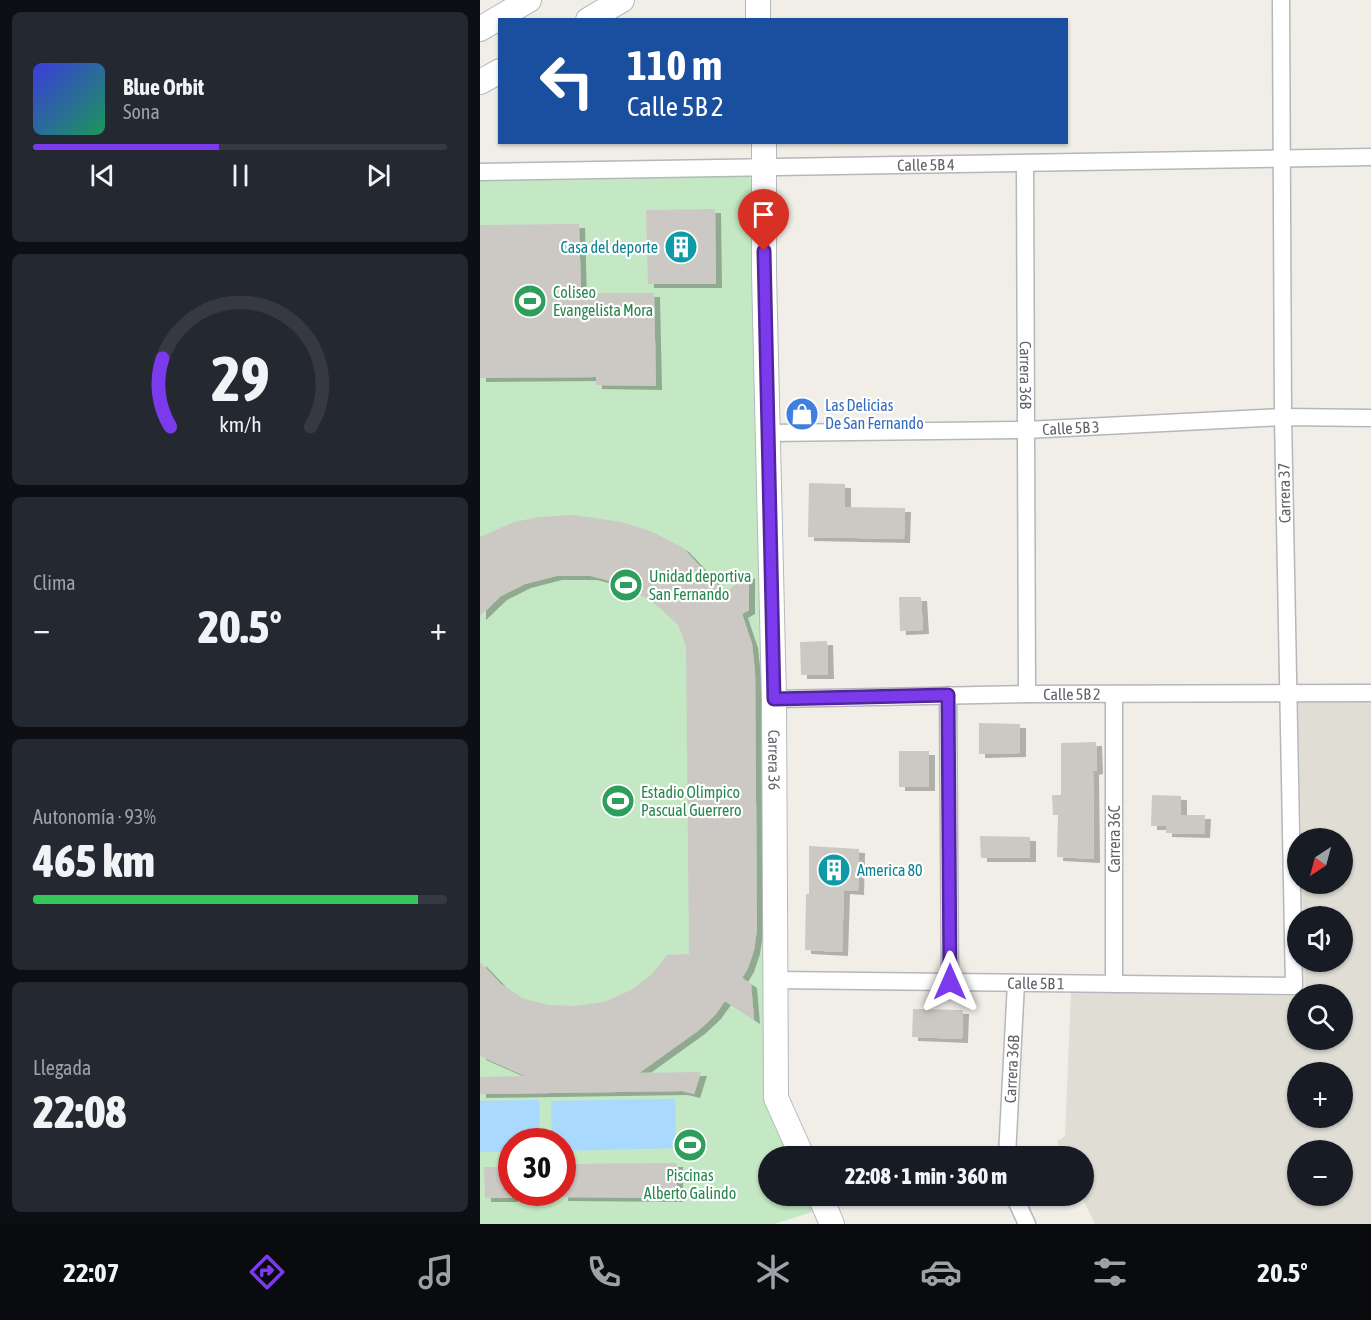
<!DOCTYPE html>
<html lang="es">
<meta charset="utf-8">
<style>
body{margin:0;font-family:"Asap Condensed",sans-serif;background:#242831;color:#f1f3f6;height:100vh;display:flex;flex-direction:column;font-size:22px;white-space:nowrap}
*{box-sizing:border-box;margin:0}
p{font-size:20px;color:#9ea1a6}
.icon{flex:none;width:33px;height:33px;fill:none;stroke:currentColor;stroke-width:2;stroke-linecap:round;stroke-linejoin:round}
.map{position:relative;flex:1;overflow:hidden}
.sheet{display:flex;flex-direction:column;gap:12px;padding:12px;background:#0d0f14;width:480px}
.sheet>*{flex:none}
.banner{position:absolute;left:18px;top:18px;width:570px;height:126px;border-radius:0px;box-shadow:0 2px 4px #0004;background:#1a4fa0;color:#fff;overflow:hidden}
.needle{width:39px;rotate:216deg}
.fabs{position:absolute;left:807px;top:828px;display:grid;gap:12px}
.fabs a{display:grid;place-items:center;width:66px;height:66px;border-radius:50%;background:#171b24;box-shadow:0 2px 4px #0004;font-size:30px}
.speed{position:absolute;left:18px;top:1128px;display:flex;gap:12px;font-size:30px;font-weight:700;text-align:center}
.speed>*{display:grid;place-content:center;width:78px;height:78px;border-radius:50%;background:#171b24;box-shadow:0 2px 4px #0004;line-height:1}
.speed .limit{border:9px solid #d22;background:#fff;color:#111}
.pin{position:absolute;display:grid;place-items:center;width:51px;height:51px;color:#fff;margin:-62px -26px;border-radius:50% 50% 50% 0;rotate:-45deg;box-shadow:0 0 6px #0007}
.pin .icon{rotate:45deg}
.me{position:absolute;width:66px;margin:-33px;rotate:0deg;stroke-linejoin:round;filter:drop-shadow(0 0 4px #0008)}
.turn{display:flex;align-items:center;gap:21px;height:126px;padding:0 30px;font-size:27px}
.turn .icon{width:78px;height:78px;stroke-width:2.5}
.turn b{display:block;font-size:42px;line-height:51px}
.big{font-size:45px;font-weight:800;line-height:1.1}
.sheet .tile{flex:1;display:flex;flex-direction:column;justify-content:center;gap:9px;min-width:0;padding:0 21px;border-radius:9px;background:#242831}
.sheet .dial{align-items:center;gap:0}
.dial svg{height:156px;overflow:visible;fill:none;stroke:#363941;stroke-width:7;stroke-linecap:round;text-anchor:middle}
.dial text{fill:#f1f3f6;stroke:none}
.song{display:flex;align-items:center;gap:18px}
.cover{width:72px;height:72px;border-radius:9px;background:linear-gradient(135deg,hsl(240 70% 55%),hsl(150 70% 35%))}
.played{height:6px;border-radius:3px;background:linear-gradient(90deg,#7c3aed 45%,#363941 45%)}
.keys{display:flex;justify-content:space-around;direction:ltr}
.heat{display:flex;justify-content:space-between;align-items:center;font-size:33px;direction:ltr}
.charge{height:9px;border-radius:4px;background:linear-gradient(90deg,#34c759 93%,#363941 0)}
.trip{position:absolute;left:278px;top:1146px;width:336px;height:60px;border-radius:30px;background:#171b24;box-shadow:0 2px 4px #0004;font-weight:800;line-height:60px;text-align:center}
.dock{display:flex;height:96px;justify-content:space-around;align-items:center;background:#090b0e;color:#9ea1a6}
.dock .icon{width:42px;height:42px}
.dock .on{color:#7c3aed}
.dock b{font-size:27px;color:#f1f3f6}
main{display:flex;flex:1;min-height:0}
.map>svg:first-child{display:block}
.education{fill:#e0ddd5;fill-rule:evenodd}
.green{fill:#c4e7c4;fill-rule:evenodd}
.water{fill:#a9d9fe}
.building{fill:#ccc9c4;filter:url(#shadow)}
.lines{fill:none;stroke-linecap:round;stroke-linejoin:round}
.street-casing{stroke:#b4b7bb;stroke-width:19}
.secondary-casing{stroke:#b5b9be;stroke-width:26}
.street{stroke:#fff;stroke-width:16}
.secondary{stroke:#fff;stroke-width:24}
.route-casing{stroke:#51269a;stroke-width:15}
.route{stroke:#7c3aed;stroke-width:10}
.labels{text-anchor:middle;stroke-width:4.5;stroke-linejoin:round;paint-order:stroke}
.street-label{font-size:16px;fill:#5e6267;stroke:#fff}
.culture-label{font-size:16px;fill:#0d838f;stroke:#fff;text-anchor:end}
.leisure-label{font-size:16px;fill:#27864d;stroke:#fff;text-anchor:start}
.shop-label{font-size:16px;fill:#366cbe;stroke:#fff;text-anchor:start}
</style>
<main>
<section class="sheet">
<div class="tile">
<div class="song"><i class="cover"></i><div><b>Blue Orbit</b><p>Sona</p></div></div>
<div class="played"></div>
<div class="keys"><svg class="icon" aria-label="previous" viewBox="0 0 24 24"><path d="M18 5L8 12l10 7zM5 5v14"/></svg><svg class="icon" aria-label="pause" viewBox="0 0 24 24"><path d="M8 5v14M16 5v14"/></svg><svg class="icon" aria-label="next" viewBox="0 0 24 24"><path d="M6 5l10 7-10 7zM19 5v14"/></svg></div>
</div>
<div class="tile dial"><svg viewBox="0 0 100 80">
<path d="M14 69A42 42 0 1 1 86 69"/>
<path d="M14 69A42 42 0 0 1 10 34" stroke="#7c3aed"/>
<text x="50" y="56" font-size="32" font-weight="700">29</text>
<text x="50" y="72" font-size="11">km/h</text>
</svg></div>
<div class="tile"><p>Clima</p>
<div class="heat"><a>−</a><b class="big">20.5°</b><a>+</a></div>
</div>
<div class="tile"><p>Autonomía · 93%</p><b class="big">465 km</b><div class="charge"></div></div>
<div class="tile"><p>Llegada</p><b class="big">22:08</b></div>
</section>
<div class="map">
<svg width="891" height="1224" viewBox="0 0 891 1224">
<defs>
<filter id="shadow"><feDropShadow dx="6" dy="4" stdDeviation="0" flood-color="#0004"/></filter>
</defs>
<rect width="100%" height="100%" fill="#f0eee7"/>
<!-- education -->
<path class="education" d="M818,702H891V1224H615L601,1196H603V1156H583L577,1142L585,1136L591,992L817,996L818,1040H862V994H825L824,962H862V916H823L822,884H862V838H821ZM818,1072H862V1118H818ZM818,1150H862V1196H818Z"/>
<!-- green -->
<path class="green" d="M285,167L296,1097L322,1156H288V1196H340L345,1208L294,1224H0V172ZM32,1142H82V1192H32Z"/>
<!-- water -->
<g class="water">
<path d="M195,1099L196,1148L83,1151L82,1142L72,1141L71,1101Z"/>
<path d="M59,1100L60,1141L32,1142L31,1152H0V1101Z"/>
</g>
<!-- building -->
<g class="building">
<path d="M235,209L236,284H168L166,210Z"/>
<path d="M99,224L101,293H174L176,386L116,385V377L0,378V225Z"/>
<path d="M329,483L365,484V507L425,508L424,539L328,537Z"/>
<path d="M94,515L142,522L173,532L203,548L245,593L269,574V610L262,614L272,644L275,672L277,929L274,950L268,968L262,978L271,984L274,1020L245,1001L235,1015L219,1030L159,1073L221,1072L214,1094L202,1091L0,1094V1077L45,1076L0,1056V962L21,984L42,998L68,1005L95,1006L124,1002L151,990L171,975L187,955L209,954L206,646L198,625L180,608L159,593L138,583L111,576H76L45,584L21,596L0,616V537L34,522L59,517Z"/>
<path d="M419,597H441L443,630L420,631Z"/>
<path d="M347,641L348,675H321L320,642Z"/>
<path d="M499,723L540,724V753L499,754Z"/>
<path d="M616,742L617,770L613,771L614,859L577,857L578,815H573L572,795H581V743Z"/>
<rect x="419" y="751" width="30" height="36"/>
<path d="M672,795L701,796V815H725L724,834L686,833V826H671Z"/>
<path d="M500,836L550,837V858H501Z"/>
<path d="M329,846L379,849L378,891L364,890L362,952L325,950L326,894H329Z"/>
<path d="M433,1009L483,1010L482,1039L432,1037Z"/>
<path d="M197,1163V1198L82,1197V1164Z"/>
<path d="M4,1167H32V1198H5Z"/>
</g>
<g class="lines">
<defs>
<g id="street">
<path id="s1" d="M545,163L547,694"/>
<path id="s2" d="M0,172L891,157"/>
<path id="s3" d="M289,433L546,430L803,417L891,418"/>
<path d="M468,695L470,982"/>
<path id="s4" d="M294,699L547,694L891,693"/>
<path id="s5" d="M296,980L814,986L803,417L801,0"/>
<path d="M634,984V694"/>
<path id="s6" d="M527,1156L536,983"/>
<path d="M534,1196L547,1224"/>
</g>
<g id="secondary">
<path d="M278,0V20"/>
<path d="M108,20L142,0"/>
<path d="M0,29L49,0"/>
<path d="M0,82L20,71"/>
<path id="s7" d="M284,142V273L294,699L296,1098L322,1156"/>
<path d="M340,1196L352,1224"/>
</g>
</defs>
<!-- street casing -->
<use href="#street" class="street-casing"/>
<!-- secondary casing -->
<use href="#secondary" class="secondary-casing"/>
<!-- street -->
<use href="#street" class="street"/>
<!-- secondary -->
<use href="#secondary" class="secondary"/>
</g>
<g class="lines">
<defs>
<path id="route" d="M284,251L294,699L468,695L470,982"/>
</defs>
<!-- route casing -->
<use href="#route" class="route-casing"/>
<!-- route -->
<use href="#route" class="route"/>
</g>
<!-- icons -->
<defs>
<symbol id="building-disc" viewBox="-11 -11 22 22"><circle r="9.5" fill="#0f9aa8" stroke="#fff"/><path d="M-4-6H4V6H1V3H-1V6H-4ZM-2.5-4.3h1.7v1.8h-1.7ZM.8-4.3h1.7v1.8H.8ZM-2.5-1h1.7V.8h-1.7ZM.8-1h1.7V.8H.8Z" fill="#fff"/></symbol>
<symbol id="stadium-disc" viewBox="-11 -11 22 22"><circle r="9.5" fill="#2e9e5b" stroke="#fff"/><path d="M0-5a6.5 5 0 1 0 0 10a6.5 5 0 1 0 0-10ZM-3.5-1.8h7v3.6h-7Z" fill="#fff"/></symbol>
<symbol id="shop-disc" viewBox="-11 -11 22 22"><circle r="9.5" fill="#3f7fe0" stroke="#fff"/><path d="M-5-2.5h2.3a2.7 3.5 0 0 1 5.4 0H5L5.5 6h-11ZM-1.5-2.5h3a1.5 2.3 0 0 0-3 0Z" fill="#fff"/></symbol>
</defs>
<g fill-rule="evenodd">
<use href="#building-disc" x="182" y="228" width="38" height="38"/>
<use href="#stadium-disc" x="31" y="282" width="38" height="38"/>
<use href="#shop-disc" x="303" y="395" width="38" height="38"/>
<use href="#stadium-disc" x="127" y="566" width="38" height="38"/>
<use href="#stadium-disc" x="119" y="782" width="38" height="38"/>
<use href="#building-disc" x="335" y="851" width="38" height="38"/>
<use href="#stadium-disc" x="191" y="1126" width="38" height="38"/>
</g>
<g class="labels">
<!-- street labels -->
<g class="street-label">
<text dy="6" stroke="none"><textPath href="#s2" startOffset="446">Calle 5B 4</textPath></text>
<text dy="6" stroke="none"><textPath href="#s1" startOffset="212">Carrera 36B</textPath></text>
<text dy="6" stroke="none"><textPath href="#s3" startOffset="302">Calle 5B 3</textPath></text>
<text transform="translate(804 493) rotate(-91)" y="6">Carrera 37</text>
<text dy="6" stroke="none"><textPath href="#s4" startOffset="298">Calle 5B 2</textPath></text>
<text dy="6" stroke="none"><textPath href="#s7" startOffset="618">Carrera 36</textPath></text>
<text transform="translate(634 839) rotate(-90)" y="6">Carrera 36C</text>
<text dy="6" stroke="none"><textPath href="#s5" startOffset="260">Calle 5B 1</textPath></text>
<text dy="6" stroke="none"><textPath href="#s6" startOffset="87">Carrera 36B</textPath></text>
</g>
<!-- culture labels -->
<g class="culture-label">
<text x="178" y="253">Casa del deporte</text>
<text x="377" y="876" text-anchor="start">America 80</text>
</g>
<!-- leisure labels -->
<g class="leisure-label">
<text x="73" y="298">Coliseo<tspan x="73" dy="18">Evangelista Mora</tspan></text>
<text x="169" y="582">Unidad deportiva<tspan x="169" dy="18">San Fernando</tspan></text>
<text x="161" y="798">Estadio Olímpico<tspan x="161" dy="18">Pascual Guerrero</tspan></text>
<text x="210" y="1181" text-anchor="middle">Piscinas<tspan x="210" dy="18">Alberto Galindo</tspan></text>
</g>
<!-- shop labels -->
<g class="shop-label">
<text x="345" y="411">Las Delicias<tspan x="345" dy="18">De San Fernando</tspan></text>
</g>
</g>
</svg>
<div class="fabs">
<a><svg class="needle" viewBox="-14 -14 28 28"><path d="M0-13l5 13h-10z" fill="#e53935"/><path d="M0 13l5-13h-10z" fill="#9ea1a6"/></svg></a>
<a><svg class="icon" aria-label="sound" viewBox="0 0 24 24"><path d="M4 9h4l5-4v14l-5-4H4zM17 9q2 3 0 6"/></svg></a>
<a><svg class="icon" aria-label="search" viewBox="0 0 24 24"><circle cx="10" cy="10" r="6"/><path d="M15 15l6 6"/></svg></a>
<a>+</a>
<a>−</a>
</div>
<div class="speed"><div class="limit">30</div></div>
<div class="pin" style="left:284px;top:251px;background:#d93025"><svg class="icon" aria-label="arrive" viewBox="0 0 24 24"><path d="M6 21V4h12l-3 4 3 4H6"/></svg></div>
<svg class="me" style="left:470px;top:982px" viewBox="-20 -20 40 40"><path d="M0-17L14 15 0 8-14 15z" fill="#7c3aed" stroke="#fff" stroke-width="4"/></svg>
<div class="trip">22:08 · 1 min · 360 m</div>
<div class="banner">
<div class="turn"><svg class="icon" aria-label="left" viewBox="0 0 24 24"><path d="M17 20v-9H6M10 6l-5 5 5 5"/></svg><div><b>110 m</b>Calle 5B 2</div></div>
</div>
</div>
</main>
<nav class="dock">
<b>22:07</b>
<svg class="icon on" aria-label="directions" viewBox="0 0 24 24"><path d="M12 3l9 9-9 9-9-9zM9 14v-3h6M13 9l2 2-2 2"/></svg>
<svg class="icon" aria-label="music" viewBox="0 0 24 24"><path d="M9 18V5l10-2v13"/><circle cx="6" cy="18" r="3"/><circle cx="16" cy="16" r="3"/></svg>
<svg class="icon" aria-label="phone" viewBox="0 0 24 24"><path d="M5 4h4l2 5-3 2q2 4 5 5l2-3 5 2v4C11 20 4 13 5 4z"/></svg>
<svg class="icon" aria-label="climate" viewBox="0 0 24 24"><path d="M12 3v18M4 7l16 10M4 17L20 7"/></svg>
<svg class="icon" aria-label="car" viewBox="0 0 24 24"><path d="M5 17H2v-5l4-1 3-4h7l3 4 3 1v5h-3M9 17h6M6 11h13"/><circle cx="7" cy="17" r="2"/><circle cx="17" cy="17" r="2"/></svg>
<svg class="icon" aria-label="filters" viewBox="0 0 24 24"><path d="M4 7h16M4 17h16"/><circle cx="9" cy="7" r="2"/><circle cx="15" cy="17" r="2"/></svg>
<b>20.5°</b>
</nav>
